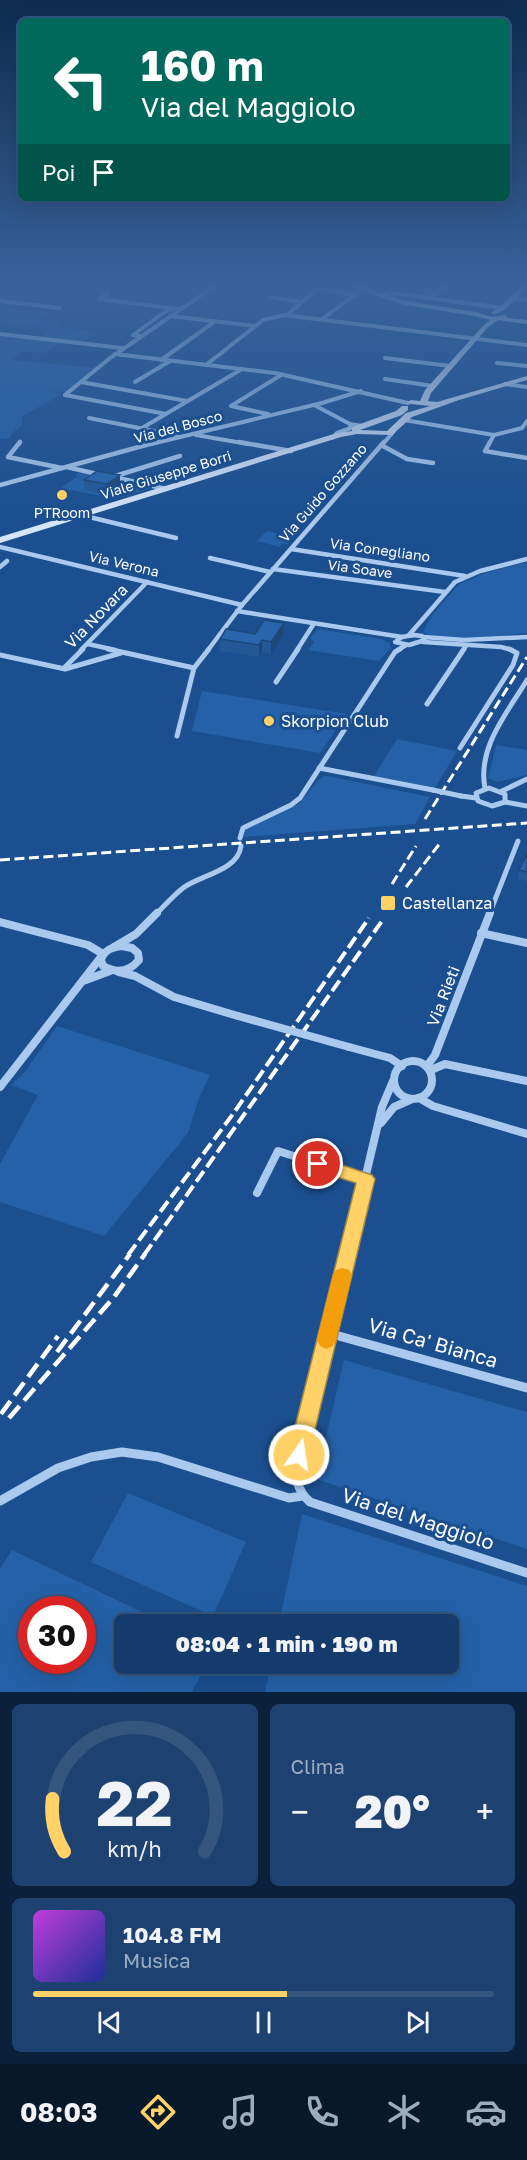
<!DOCTYPE html>
<html lang="it">
<meta charset="utf-8">
<style>
body{margin:0;font-family:"Golos Text",sans-serif;background:#1d4271;color:#f1f3f6;height:100vh;display:flex;flex-direction:column;font-size:22px;white-space:nowrap}
*{box-sizing:border-box;margin:0}
p{font-size:20px;color:#9dadc1}
.icon{flex:none;width:33px;height:33px;fill:none;stroke:currentColor;stroke-width:2;stroke-linecap:round;stroke-linejoin:round}
.map{position:relative;height:1692px;overflow:hidden}
.side{display:flex;flex-direction:column;gap:12px;padding:12px;background:#0b203b;flex:1}
.side>*{flex:none}
.guide{position:absolute;left:18px;top:18px;width:492px;height:183px;border-radius:9px;box-shadow:0 6px 24px #0002,0 0 0 2px #33557e;background:#00695c;color:#fff;overflow:hidden}
.speed{position:absolute;left:18px;top:1596px;display:flex;gap:12px;font-size:30px;font-weight:700;text-align:center}
.speed>*{display:grid;place-content:center;width:78px;height:78px;border-radius:50%;background:#143b6b;box-shadow:0 6px 24px #0002,0 0 0 2px #33557e;line-height:1}
.speed .limit{border:9px solid #d22;background:#fff;color:#111}
.pin{position:absolute;display:grid;place-items:center;width:51px;height:51px;color:#fff;margin:-26px;border:3px solid #fff;border-radius:50%;box-shadow:0 2px 6px #0007}
.me{position:absolute;width:66px;margin:-33px;rotate:13deg;stroke-linejoin:round;filter:drop-shadow(0 0 4px #0008)}
.turn{display:flex;align-items:center;gap:21px;height:126px;padding:0 24px;font-size:27px}
.turn .icon{width:78px;height:78px;stroke-width:2.5}
.turn b{display:block;font-size:42px;line-height:51px}
.then{display:flex;align-items:center;height:57px;padding:0 24px;background:#0003;gap:12px;font-size:22px}
.big{font-size:45px;font-weight:800;line-height:1.1}
.side .tile{flex:1;display:flex;flex-direction:column;justify-content:center;gap:9px;min-width:0;padding:0 21px;border-radius:9px;background:#1d4271}
.side .dial{align-items:center;gap:0}
.dial svg{height:156px;overflow:visible;fill:none;stroke:#33557e;stroke-width:7;stroke-linecap:round;text-anchor:middle}
.dial text{fill:#f1f3f6;stroke:none}
.song{display:flex;align-items:center;gap:18px}
.cover{width:72px;height:72px;border-radius:9px;background:linear-gradient(135deg,hsl(290 70% 55%),hsl(230 70% 35%))}
.played{height:6px;border-radius:3px;background:linear-gradient(90deg,#ffd166 55%,#33557e 55%)}
.keys{display:flex;justify-content:space-around;direction:ltr}
.heat{display:flex;justify-content:space-between;align-items:center;font-size:33px;direction:ltr}
.side .tiles{flex:1;display:grid;gap:12px;grid-template-columns:1fr 1fr}
.tile:last-child{grid-column:span 2}
.trip{position:absolute;left:114px;top:1614px;width:345px;height:60px;border-radius:9px;background:#143b6b;box-shadow:0 6px 24px #0002,0 0 0 2px #33557e;font-weight:800;line-height:60px;text-align:center}
.tab-bar{display:flex;height:96px;justify-content:space-around;align-items:center;background:#08182b;color:#9dadc1}
.tab-bar .icon{width:42px;height:42px}
.tab-bar .on{color:#ffd166}
.tab-bar b{font-size:27px;color:#f1f3f6}
.map>svg:first-child{display:block}
.green{fill:#2461a8;fill-rule:evenodd}
.lines{fill:none;stroke-linecap:round;stroke-linejoin:round}
.street-far4{stroke:#a9c9ee;stroke-width:4}
.street-far3{stroke:#a9c9ee;stroke-width:4.5}
.street-far2{stroke:#a9c9ee;stroke-width:5}
.street-far1{stroke:#a9c9ee;stroke-width:8}
.street{stroke:#a9c9ee;stroke-width:9}
.secondary{fill:#d6e6fa;fill-rule:evenodd}
.rail-far2{stroke:#fff;stroke-width:3;stroke-dasharray:10 4.5;stroke-linecap:butt}
.rail-far1{stroke:#fff;stroke-width:4;stroke-dasharray:13 5;stroke-linecap:butt}
.rail{stroke:#fff;stroke-width:4.5;stroke-dasharray:16 7;stroke-linecap:butt}
.street-bridge-far1{stroke:#a9c9ee;stroke-width:5}
.street-bridge{stroke:#a9c9ee;stroke-width:8}
.wall{fill:#245895}
.shaded-wall{fill:#1d4779}
.building{fill:#2a66ad;stroke:#1d4779;stroke-width:1.5}
.route{fill:#ffd166;stroke:#a68842;stroke-width:1.5}
.slow{fill:#f59e0b}
.poi-dot{fill:#ffd166;stroke:#1b4f8f;stroke-width:2}
.labels{text-anchor:middle;stroke-width:6;stroke-linejoin:round;paint-order:stroke}
.far-street-label{font-size:14px;fill:#fff;stroke:#1b4f8f}
.far-poi-label{font-size:14px;fill:#fff;stroke:#1b4f8f}
.street-label{font-size:16px;fill:#fff;stroke:#1b4f8f}
.poi-label{font-size:16px;fill:#fff;stroke:#1b4f8f;text-anchor:start}
.near-street-label{font-size:20px;fill:#fff;stroke:#1b4f8f}
</style>
<div class="map">
<svg width="527" height="1692" viewBox="0 0 527 1692">
<rect width="100%" height="100%" fill="#1b4f8f"/>
<!-- green -->
<g class="green">
<path d="M0,308L48,312L38,319L62,322L57,327L98,332L82,343L40,338L51,329L0,323Z"/>
<path d="M0,336L61,342L46,353L21,351L12,360L96,368L66,392L50,391L63,394L22,416V425L11,434L10,438L0,439Z"/>
<path d="M78,473L155,487L116,499L61,488L78,476L75,475Z"/>
<path d="M267,531L294,537L287,545L283,543L280,547L257,541Z"/>
<path d="M527,562V633C506,635 438,644 423,632L432,615L459,584L485,573Z"/>
<path d="M318,629L382,639L389,643L391,648L379,661L308,650L314,642L310,638Z"/>
<path d="M202,691L347,714L320,753L192,731Z"/>
<path d="M397,739L457,751L435,788L374,776Z"/>
<path d="M496,745L527,750V775L498,782L488,778Z"/>
<path d="M324,776H328L430,797L415,824L243,837L246,829L299,804L318,780Z"/>
<path d="M57,1026L210,1075L199,1098L188,1133L104,1236L0,1202V1164L38,1095L11,1085L24,1073Z"/>
<path d="M344,1360L527,1412V1549L316,1479Z"/>
<path d="M128,1493L246,1542L213,1616L91,1562Z"/>
<path d="M302,1514L527,1586V1692H265L271,1664H448V1624H279Z"/>
<path d="M12,1550L167,1624H124V1664H206L192,1692H0V1569ZM32,1610H82V1660H32Z"/>
</g>
<g class="lines">
<!-- street-far4 -->
<g class="street-far4">
<path d="M122,283L99,299L179,309"/>
<path d="M383,294L392,293L502,308"/>
<path d="M270,297L302,302"/>
<path d="M429,298L448,283"/>
<path d="M511,298L527,300"/>
<path d="M0,301L60,308"/>
<path d="M287,315L317,289L357,295"/>
<path d="M170,316L255,326"/>
<path d="M322,319L371,283"/>
<path d="M0,334L122,348"/>
<path d="M140,336L133,335L166,311L171,310"/>
<path d="M115,354L275,373L408,403"/>
<path d="M385,358L450,366"/>
<path d="M161,360L214,322"/>
<path d="M497,363L527,366"/>
<path d="M206,365L263,320L284,315L527,345"/>
<path d="M385,379L433,386"/>
<path d="M81,382L187,401"/>
<path d="M135,382L170,361"/>
<path d="M505,384L527,387"/>
<path d="M65,395L110,358L219,283"/>
<path d="M65,395L166,414"/>
<path d="M314,405L350,424L362,426"/>
<path d="M268,414L231,406L281,375"/>
<path d="M89,418L179,436"/>
<path d="M404,420L494,435L522,428L527,421"/>
<path d="M142,428L242,369"/>
<path d="M196,435L248,444"/>
<path d="M332,438L337,433L351,428L350,424"/>
<path d="M19,444L20,442"/>
<path d="M151,444L322,403L361,391"/>
<path d="M383,444L394,431"/>
<path d="M489,444L494,435"/>
</g>
<!-- street-far3 -->
<g class="street-far3">
<path d="M20,442L8,457L62,468"/>
<path d="M239,442L291,451"/>
<path d="M490,442L485,451L527,458"/>
<path d="M381,445L407,459L433,463"/>
<path d="M67,467L101,475"/>
<path d="M112,477L180,456"/>
<path d="M114,477L166,489"/>
<path d="M0,485L157,442"/>
<path d="M81,515L176,538"/>
<path d="M0,547L242,605"/>
<path d="M291,549L465,576"/>
<path d="M210,558L270,572"/>
<path d="M0,567L7,561"/>
<path d="M273,569L445,592"/>
<path d="M237,611L402,637"/>
<path d="M409,635L455,582L480,571L527,559"/>
<path d="M414,635L422,636L425,640L409,645L395,642L402,637Z"/>
<path d="M423,637L464,640L527,637"/>
<path d="M423,642L501,647L512,650"/>
<path d="M88,644L115,650"/>
<path d="M81,650L147,582"/>
<path d="M208,650L242,605L384,442"/>
<path d="M297,650L313,625"/>
<path d="M398,650L406,645"/>
<path d="M463,650L466,646"/>
</g>
<!-- street-far2 -->
<g class="street-far2">
<path d="M108,649L194,668"/>
<path d="M0,655L65,669L121,653"/>
<path d="M64,668L83,649"/>
<path d="M276,682L298,649"/>
<path d="M427,704L464,649"/>
<path d="M177,736L194,668L209,649"/>
<path d="M460,748L513,665L517,653L509,649"/>
<path d="M319,768L433,790"/>
<path d="M485,788C477,748 507,713 527,680"/>
<path d="M489,788L505,794V802L492,806L478,801L476,793Z"/>
<path d="M502,791L527,779"/>
<path d="M461,796L476,798"/>
<path d="M505,802L527,806"/>
<path d="M240,838L243,828L291,805L300,798L395,652L400,649"/>
<path d="M155,915C164,906 173,896 183,888C200,875 238,871 241,846"/>
<path d="M489,915L518,841"/>
</g>
<!-- street-far1 -->
<g class="street-far1">
<path d="M0,922L88,945L103,954"/>
<path d="M481,933L527,943"/>
<path d="M122,946L132,948L138,953L139,960C129,972 117,974 103,966L101,960C104,950 112,947 122,946Z"/>
<path d="M114,947L136,934L157,913"/>
<path d="M119,972L135,976L174,997L238,1016"/>
<path d="M86,980L110,971"/>
<path d="M349,1047L390,1058L402,1066"/>
<circle cx="413" cy="1080" r="19"/>
<path d="M427,1066L435,1055L490,913"/>
<path d="M431,1070L445,1064L527,1081"/>
<path d="M0,1087L101,957"/>
<path d="M419,1098L433,1106L527,1134"/>
<path d="M381,1123L394,1107L410,1100"/>
<path d="M257,1193L278,1151L366,1179"/>
<path d="M347,1255L382,1107L393,1081"/>
</g>
<!-- street -->
<g class="street">
<path d="M348,1254L297,1458C295,1476 296,1490 310,1502L527,1573"/>
<path d="M328,1333L527,1388"/>
<path d="M0,1501L58,1468L91,1457L122,1452L158,1457L289,1498L303,1496"/>
</g>
<!-- secondary -->
<g class="secondary">
<path d="M339,283H347L406,301L476,312L492,317L505,315L508,318L527,320V324L498,320L488,327L431,393L428,401L437,402L527,376V380L459,400L412,417L392,435L357,434L341,437L0,543V537L337,433L352,431V427L396,411L402,406H408V410L402,415L360,430L387,431L406,413L430,406L411,404L407,402L411,400L420,401L425,390L484,325L490,320L475,316L405,305Z"/>
<path d="M524,283H527V286C518,296 506,314 492,314V312L500,307Z"/>
</g>
<!-- rail-far2 -->
<g class="rail-far2">
<path d="M425,819L527,657"/>
<path d="M0,860L527,823"/>
<path d="M392,884L416,846"/>
<path d="M406,887L441,842"/>
</g>
<!-- rail-far1 -->
<g class="rail-far1">
<path d="M128,1255L233,1114L369,918"/>
<path d="M144,1255L382,921"/>
</g>
<!-- rail -->
<g class="rail">
<path d="M57,1352L130,1254"/>
<path d="M1,1414L58,1336"/>
<path d="M9,1418L114,1297L145,1254"/>
</g>
<!-- street-bridge-far1 -->
<path class="street-bridge-far1" d="M433,790L461,796"/>
<!-- street-bridge -->
<path class="street-bridge" d="M238,1016L349,1047"/>
</g>
<!-- wall -->
<g class="wall">
<path d="M110,288H152V296L146,301L110,296Z"/>
<path d="M84,480L120,485L107,495L85,490Z"/>
<path d="M284,623L283,635L271,654L262,652L259,657L220,651V639L255,634Z"/>
<path d="M527,854V881L518,879L519,870Z"/>
</g>
<!-- shaded-wall -->
<g class="shaded-wall">
<path d="M152,288V296L146,301L145,292Z"/>
<path d="M120,475V485L107,495V484Z"/>
<path d="M284,623L283,635L271,654V642Z"/>
<path d="M262,640V652L259,657V645Z"/>
</g>
<!-- building -->
<g class="building">
<path d="M116,283L152,288L145,292L110,288Z"/>
<path d="M97,471L120,475L107,484L84,480Z"/>
<path d="M264,620L284,623L271,642L262,640L259,645L220,639L226,629L255,634Z"/>
<path d="M527,854V872L519,870Z"/>
</g>
<!-- sky -->
<linearGradient id="sky" x2="0" y2="1"><stop stop-color="#0f2b4f"/><stop offset="0.55" stop-color="#39639b"/><stop offset="1" stop-color="#39639b" stop-opacity="0"/></linearGradient>
<rect width="527" height="519" fill="url(#sky)"/>
<!-- route -->
<path class="route" d="M318,1157L372,1175L375,1179L309,1455L306,1462L299,1464L291,1462L288,1455L356,1183L312,1169L309,1164L312,1159Z"/>
<!-- slow -->
<path class="slow" d="M342,1268L349,1270L352,1275L336,1340L333,1346L326,1349L320,1346L317,1340L333,1275L336,1270Z"/>
<!-- markers -->
<g class="poi-dot">
<circle cx="62" cy="495" r="6"/>
<circle cx="269" cy="721" r="6"/>
<rect x="380" y="895" width="16" height="16" rx="3"/>
</g>
<g class="labels">
<!-- far-street labels -->
<g class="far-street-label">
<text transform="translate(178 427) rotate(-15)" y="5">Via del Bosco</text>
<text transform="translate(166 475) rotate(-17)" y="5">Viale Giuseppe Borri</text>
<text transform="translate(323 493) rotate(-49)" y="5">Via Guido Gozzano</text>
<text transform="translate(380 550) rotate(8)" y="5">Via Conegliano</text>
<text transform="translate(124 564) rotate(13)" y="5">Via Verona</text>
<text transform="translate(360 569) rotate(8)" y="5">Via Soave</text>
</g>
<!-- far-poi labels -->
<g class="far-poi-label">
<text x="62" y="518">PTRoom</text>
</g>
<!-- street labels -->
<g class="street-label">
<text transform="translate(96 616) rotate(-46)" y="6">Via Novara</text>
<text transform="translate(443 996) rotate(-69)" y="6">Via Rieti</text>
</g>
<!-- poi labels -->
<g class="poi-label">
<text x="281" y="727">Skorpion Club</text>
<text x="402" y="909">Castellanza</text>
</g>
<!-- near-street labels -->
<g class="near-street-label">
<text transform="translate(433 1343) rotate(16)" y="7">Via Ca' Bianca</text>
<text transform="translate(418 1519) rotate(18)" y="7">Via del Maggiolo</text>
</g>
</g>
</svg>
<div class="speed"><div class="limit">30</div></div>
<div class="pin" style="left:318px;top:1164px;background:#d93025"><svg class="icon" aria-label="arrive" viewBox="0 0 24 24"><path d="M6 21V4h12l-3 4 3 4H6"/></svg></div>
<svg class="me" style="left:299px;top:1455px" viewBox="-20 -20 40 40"><circle r="17" fill="#ffd166" stroke="#fff" stroke-width="3"/><path d="M0-11L8 9 0 5-8 9z" fill="#fff"/></svg>
<div class="trip">08:04 · 1 min · 190 m</div>
<div class="guide">
<div class="turn"><svg class="icon" aria-label="left" viewBox="0 0 24 24"><path d="M17 20v-9H6M10 6l-5 5 5 5"/></svg><div><b>160 m</b>Via del Maggiolo</div></div>
<div class="then">Poi<svg class="icon" aria-label="arrive" viewBox="0 0 24 24"><path d="M6 21V4h12l-3 4 3 4H6"/></svg></div>
</div>
</div>
<section class="side">
<div class="tiles">
<div class="tile dial"><svg viewBox="0 0 100 80">
<path d="M14 69A42 42 0 1 1 86 69"/>
<path d="M14 69A42 42 0 0 1 8 42" stroke="#ffd166"/>
<text x="50" y="56" font-size="32" font-weight="700">22</text>
<text x="50" y="72" font-size="11">km/h</text>
</svg></div>
<div class="tile"><p>Clima</p>
<div class="heat"><a>−</a><b class="big">20°</b><a>+</a></div>
</div>
<div class="tile">
<div class="song"><i class="cover"></i><div><b>104.8 FM</b><p>Musica</p></div></div>
<div class="played"></div>
<div class="keys"><svg class="icon" aria-label="previous" viewBox="0 0 24 24"><path d="M18 5L8 12l10 7zM5 5v14"/></svg><svg class="icon" aria-label="pause" viewBox="0 0 24 24"><path d="M8 5v14M16 5v14"/></svg><svg class="icon" aria-label="next" viewBox="0 0 24 24"><path d="M6 5l10 7-10 7zM19 5v14"/></svg></div>
</div>
</div>
</section>
<nav class="tab-bar">
<b>08:03</b>
<svg class="icon on" aria-label="directions" viewBox="0 0 24 24"><path d="M12 3l9 9-9 9-9-9zM9 14v-3h6M13 9l2 2-2 2"/></svg>
<svg class="icon" aria-label="music" viewBox="0 0 24 24"><path d="M9 18V5l10-2v13"/><circle cx="6" cy="18" r="3"/><circle cx="16" cy="16" r="3"/></svg>
<svg class="icon" aria-label="phone" viewBox="0 0 24 24"><path d="M5 4h4l2 5-3 2q2 4 5 5l2-3 5 2v4C11 20 4 13 5 4z"/></svg>
<svg class="icon" aria-label="climate" viewBox="0 0 24 24"><path d="M12 3v18M4 7l16 10M4 17L20 7"/></svg>
<svg class="icon" aria-label="car" viewBox="0 0 24 24"><path d="M5 17H2v-5l4-1 3-4h7l3 4 3 1v5h-3M9 17h6M6 11h13"/><circle cx="7" cy="17" r="2"/><circle cx="17" cy="17" r="2"/></svg>
</nav>
